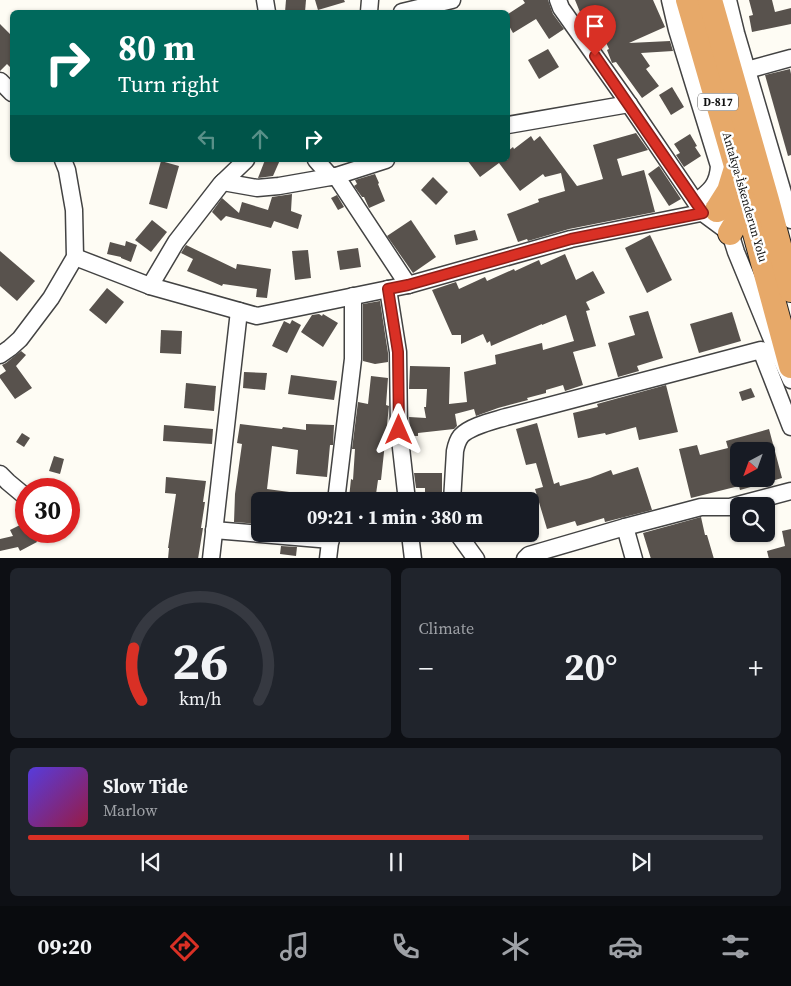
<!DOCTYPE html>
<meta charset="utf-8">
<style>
body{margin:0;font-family:"Source Serif 4",serif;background:#20242c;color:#f1f3f6;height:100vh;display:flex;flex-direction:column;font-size:19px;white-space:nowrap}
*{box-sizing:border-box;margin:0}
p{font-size:16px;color:#9ea1a6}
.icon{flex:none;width:28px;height:28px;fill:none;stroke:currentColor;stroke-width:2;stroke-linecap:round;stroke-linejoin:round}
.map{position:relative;height:558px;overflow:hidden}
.sheet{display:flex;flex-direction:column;gap:10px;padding:10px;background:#0d0f14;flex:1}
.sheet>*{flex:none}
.banner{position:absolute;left:10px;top:10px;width:500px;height:152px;border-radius:8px;box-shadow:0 1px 4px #0004;background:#00695c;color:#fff;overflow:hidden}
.needle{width:32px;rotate:221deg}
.controls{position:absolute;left:730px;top:442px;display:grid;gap:10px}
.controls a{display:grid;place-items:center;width:45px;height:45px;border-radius:8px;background:#171b24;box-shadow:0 1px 4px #0004;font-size:25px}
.speed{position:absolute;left:15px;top:478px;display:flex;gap:10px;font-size:25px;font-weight:700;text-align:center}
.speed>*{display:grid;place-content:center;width:65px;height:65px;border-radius:50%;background:#171b24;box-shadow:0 1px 4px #0004;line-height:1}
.speed .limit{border:8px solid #d22;background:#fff;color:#111}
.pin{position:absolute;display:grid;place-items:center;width:42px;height:42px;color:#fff;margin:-51px -21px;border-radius:50% 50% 50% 0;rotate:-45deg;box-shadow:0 0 5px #0007}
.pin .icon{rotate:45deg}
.me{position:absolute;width:55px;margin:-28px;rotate:0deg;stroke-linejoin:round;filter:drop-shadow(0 0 4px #0008)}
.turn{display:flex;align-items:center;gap:18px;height:105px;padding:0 25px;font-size:22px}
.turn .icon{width:65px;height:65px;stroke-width:2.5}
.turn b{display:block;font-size:35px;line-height:42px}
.lanes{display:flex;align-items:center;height:48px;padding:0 25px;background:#0003;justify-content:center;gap:25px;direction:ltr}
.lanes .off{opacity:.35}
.big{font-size:38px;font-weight:700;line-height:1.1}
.sheet .widget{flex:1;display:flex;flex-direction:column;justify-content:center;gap:8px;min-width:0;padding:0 18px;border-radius:8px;background:#20242c}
.sheet .dial{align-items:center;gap:0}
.dial svg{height:130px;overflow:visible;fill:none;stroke:#363941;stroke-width:7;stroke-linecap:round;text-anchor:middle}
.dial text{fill:#f1f3f6;stroke:none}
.song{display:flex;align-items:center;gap:15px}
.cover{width:60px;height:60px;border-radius:8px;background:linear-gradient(135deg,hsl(250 70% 55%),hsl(340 70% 35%))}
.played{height:5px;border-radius:2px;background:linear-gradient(90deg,#d93025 60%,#363941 60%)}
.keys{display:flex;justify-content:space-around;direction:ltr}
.heat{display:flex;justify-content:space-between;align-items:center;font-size:28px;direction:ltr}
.sheet .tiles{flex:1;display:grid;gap:10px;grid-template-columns:1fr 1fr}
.widget:last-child{grid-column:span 2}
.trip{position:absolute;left:251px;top:492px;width:288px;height:50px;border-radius:8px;background:#171b24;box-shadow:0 1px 4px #0004;font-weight:700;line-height:50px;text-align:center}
.tab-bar{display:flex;height:80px;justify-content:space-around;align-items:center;background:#090b0e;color:#9ea1a6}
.tab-bar .icon{width:35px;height:35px}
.tab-bar .active{color:#d93025}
.tab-bar b{font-size:22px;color:#f1f3f6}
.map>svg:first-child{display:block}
.building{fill:#58524d;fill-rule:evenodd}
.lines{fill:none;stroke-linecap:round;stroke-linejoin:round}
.minor-casing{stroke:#434343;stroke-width:19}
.highway-casing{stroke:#212121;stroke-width:26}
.minor{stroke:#fff;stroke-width:16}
.highway{stroke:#e7a969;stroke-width:24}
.route-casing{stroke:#8d1f18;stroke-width:12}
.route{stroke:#d93025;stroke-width:9}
.labels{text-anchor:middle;stroke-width:5;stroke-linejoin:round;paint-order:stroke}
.shield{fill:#fff;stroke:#585858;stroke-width:1}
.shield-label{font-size:11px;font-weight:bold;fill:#101010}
.street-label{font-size:12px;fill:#101010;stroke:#fff}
</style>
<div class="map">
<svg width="791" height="559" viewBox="0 0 791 559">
<rect width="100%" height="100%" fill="#fefcf4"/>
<!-- building -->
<g class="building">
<path d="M286,0H306L305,12H285Z"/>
<path d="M315,0H344L345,2L318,10Z"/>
<path d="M523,0H548L553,14L564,29L549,39L536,19L513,33L508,24V14L525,3Z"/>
<path d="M575,0H653L665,27L629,43L670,41L673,51L641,53L650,66L646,69L659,86L642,98L616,62L612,63L607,50L609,49L595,19L584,23V22Z"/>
<path d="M749,0H772L775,12L791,8V24L752,32L749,16L753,15Z"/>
<path d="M0,24L12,36V69L7,64L0,71Z"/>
<path d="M548,49L559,67L539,79L528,60Z"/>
<path d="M790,69L791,74V155L788,156L765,75Z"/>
<path d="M672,87L684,107L671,115L659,95Z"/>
<path d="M636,133L648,150L617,159L622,176L644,170L655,212L569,229L528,241L527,239L518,242L507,214L539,202L538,199L565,191L561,173L545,177L543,174L520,191L499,163L480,177L467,160H508V151L513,147L514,149L531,136L534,141L540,136L577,186L603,179L593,145Z"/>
<path d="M690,134L697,146L695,147L701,156L684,167L676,155L680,153L674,144Z"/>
<path d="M265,160H280L273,176L258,178Z"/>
<path d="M161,161L179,166L167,209L149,204Z"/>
<path d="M659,166L681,199L669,206L648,174Z"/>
<path d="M375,174L379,183L378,184L385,201L369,208L364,197H362L354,186L357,184L355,180Z"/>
<path d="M433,177L448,192L436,205L421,190Z"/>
<path d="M292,194L291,211L302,215L298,229L274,221L271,228L226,216L221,221L212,212L222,198L239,213L242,202L268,210L272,197Z"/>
<path d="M337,195L344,207L338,210L331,198Z"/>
<path d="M152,220L167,232L151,252L135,240Z"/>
<path d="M411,220L436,257L413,273L387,236Z"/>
<path d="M475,230L478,240L456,245L454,235Z"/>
<path d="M650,235L672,280L647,293L625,248Z"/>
<path d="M126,241L137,245L131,262L121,258V257L107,254L110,242L125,246Z"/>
<path d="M186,245L236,269L237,264L271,269L267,298L256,297L257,289L223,284L222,286L187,271L193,259L181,253Z"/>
<path d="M358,248L361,267L340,270L337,251Z"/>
<path d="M308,250L311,278L295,280L292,251Z"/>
<path d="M0,251L35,281L17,301L0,286Z"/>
<path d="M565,254L576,280L593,271L605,293L586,302L590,310L586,311L596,346L573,352L583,385L565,391L563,385L546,390V393L527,398L528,400L498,408L476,416L474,409L455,414L457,426L454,429L418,433V436H410L409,417L426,418L424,407H426L427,389H409L410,366L450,367L449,404L467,402L464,372L496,364L495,355L542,343L543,350L574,341L566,315L542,325V324L491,346L490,341L487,343L483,334L461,344V335H452L432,290L456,282L459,289L485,277L487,281L514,269L515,271L539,260L541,265Z"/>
<path d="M107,288L124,302L106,324L89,310Z"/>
<path d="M380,301L388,353V362L375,364L363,361V304Z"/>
<path d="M648,311L663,358L637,366L639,371L618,377L608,343L635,335L629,316Z"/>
<path d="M732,312L741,341L699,353L690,324Z"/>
<path d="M319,314L322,316L323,314L338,323L323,347L301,332L312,315Z"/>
<path d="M292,320L301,325L287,353L272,346L284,321L290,324Z"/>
<path d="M161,330L182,331L181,354L160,353Z"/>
<path d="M21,351L26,355L16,366L32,388L15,399L0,378V375L6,371L2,365L6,363Z"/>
<path d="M244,372L267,373L265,390L243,388Z"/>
<path d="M291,375L337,381L334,400L288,394Z"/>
<path d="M371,376L388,378L386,405L389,406L381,480H378L375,501L349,498L351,479L353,480L355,449H352L358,402L368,404Z"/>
<path d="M186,383L216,386L214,411L184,408Z"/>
<path d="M666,385L678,432L639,440L636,427L606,435L605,433L578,438L573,413L598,407L597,404Z"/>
<path d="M751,388L755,397L742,401L739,392Z"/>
<path d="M537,423L554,484L559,482L560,486L590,478L611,470L613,475L638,467L652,510L605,522L604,518L577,526L575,521L547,529L535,489L543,487L536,463L526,465L516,429Z"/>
<path d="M240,424L282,429L283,427L306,430V424L334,425L333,445H330L327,477L296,474L298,450L272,446L267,489L319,496V501H260V524L234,522L235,494L242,444L237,443Z"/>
<path d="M164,425L213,429L212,444L163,441Z"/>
<path d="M769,429L782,478L740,490L739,486L691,498L679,449L697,445L700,455L728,448L726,441ZM739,451H766V479H739Z"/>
<path d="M22,433L30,438L24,447L16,442Z"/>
<path d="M54,456L64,459L60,474L49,471Z"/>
<path d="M414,473H442V501L425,500V488H416Z"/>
<path d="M166,477L206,481L203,502H205L201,528H203L198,559H168L169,548H168L176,494L165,493Z"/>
<path d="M701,517L705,535H707L714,559H651L643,533Z"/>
<path d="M26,522V531H32L37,542L20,551L18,547L0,551V539L13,536L10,530Z"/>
<path d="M791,529V559H769L767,551L785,546L782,531Z"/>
<path d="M281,546L297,547L296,556L280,554Z"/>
</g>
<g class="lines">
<defs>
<g id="minor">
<path d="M265,0L267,12"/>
<path d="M558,0L561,8L629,104L703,213L730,233L736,252L773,342L791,380"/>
<path d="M670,0L677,30L719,166C718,185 710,191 696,202"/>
<path d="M728,0L736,33L791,220"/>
<path d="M369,12L370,0"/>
<path d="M402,12L452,0"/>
<path d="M747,70L791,58"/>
<path d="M0,81L12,93"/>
<path d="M508,125L629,104"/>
<path d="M316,160L331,177"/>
<path d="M336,176L408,285"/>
<path d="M223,182L257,188L279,186L336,176L386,160"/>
<path d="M75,257L150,286L257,316L408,285L571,239L726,208"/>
<path d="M150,286L176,242L221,184L246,160"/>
<path d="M388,289L398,352L399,430L407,501"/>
<path d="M0,355L10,348L20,339L51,298L75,257L74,210L67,170L63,160"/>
<path d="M0,474L8,482L26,497"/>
<path d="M336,501L353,359V296"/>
<path d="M452,501L455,451C456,446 457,441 461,436C470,426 493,421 506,417L761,350L791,427"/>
<path d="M625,527L634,559"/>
<path d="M214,530L331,540"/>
<path d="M410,534L413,559"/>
<path d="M458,534L476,559"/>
<path d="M211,559L239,311"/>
<path d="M328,559L331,534"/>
<path d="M525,559L529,555L625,527L701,507H730L791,491"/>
</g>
<g id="highway">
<path d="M688,0L747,204L791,366"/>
<path d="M710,0L767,200L791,290"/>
<path d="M717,210L729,191L736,168"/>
<path d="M730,233L747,204"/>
</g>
</defs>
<!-- minor casing -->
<use href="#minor" class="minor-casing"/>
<!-- highway casing -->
<use href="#highway" class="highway-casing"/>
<!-- minor -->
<use href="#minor" class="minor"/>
<!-- highway -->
<use href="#highway" class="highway"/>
</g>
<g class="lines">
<defs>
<path id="route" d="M399,430L398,352L388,289L408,285L571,239L703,213L595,56"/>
</defs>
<!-- route casing -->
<use href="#route" class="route-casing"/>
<!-- route -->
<use href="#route" class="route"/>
</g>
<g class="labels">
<!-- shield labels -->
<rect class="shield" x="698" y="93.5" width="40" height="17" rx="4"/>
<g class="shield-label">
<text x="718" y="106">D-817</text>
</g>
<!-- street labels -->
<g class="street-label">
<text transform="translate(745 197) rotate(74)" y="4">Antakya-İskenderun Yolu</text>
</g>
</g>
</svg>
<div class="controls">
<a><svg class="needle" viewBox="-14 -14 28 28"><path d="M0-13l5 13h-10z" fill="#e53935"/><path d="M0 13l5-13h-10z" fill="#9ea1a6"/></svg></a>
<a><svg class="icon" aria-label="search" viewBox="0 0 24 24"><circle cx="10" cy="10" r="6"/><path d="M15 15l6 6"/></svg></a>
</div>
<div class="speed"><div class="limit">30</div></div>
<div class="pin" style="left:595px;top:56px;background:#d93025"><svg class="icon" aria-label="arrive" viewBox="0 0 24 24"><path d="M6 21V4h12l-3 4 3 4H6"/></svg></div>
<svg class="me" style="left:399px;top:430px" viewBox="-20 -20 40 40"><path d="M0-17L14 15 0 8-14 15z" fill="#d93025" stroke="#fff" stroke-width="4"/></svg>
<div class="trip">09:21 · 1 min · 380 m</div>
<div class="banner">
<div class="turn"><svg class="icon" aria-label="right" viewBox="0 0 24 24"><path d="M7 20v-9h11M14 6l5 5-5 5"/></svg><div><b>80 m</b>Turn right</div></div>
<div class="lanes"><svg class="icon off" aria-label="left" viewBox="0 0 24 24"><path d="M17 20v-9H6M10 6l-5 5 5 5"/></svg><svg class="icon off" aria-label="ahead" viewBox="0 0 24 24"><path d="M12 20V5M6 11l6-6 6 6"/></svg><svg class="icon" aria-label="right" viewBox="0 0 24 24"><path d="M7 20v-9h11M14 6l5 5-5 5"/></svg></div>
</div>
</div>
<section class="sheet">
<div class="tiles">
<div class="widget dial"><svg viewBox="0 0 100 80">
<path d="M14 69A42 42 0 1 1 86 69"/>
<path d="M14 69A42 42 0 0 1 9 37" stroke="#d93025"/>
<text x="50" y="56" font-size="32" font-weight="700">26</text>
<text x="50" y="72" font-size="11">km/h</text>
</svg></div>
<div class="widget"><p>Climate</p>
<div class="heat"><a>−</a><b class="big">20°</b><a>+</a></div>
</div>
<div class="widget">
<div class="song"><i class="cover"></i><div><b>Slow Tide</b><p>Marlow</p></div></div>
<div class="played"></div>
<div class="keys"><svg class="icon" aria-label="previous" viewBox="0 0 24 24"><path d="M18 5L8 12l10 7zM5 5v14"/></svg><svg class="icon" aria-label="pause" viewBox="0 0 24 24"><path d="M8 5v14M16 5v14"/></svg><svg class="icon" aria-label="next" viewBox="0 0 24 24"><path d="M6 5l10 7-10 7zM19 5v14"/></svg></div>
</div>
</div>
</section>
<nav class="tab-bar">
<b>09:20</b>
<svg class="icon active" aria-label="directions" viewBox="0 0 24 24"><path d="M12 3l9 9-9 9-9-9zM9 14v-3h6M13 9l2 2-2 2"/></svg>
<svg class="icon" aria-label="music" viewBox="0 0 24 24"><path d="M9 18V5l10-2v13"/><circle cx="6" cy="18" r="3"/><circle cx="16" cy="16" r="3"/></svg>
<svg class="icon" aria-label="phone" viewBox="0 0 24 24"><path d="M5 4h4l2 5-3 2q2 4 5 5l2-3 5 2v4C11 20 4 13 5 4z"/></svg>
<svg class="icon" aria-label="climate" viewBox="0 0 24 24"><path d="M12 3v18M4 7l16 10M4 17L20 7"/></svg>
<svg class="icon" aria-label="car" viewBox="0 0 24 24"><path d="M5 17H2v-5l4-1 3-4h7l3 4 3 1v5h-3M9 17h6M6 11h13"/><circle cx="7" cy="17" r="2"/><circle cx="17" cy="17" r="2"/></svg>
<svg class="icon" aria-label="filters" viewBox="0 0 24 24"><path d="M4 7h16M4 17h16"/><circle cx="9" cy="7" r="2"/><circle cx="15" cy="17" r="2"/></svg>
</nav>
